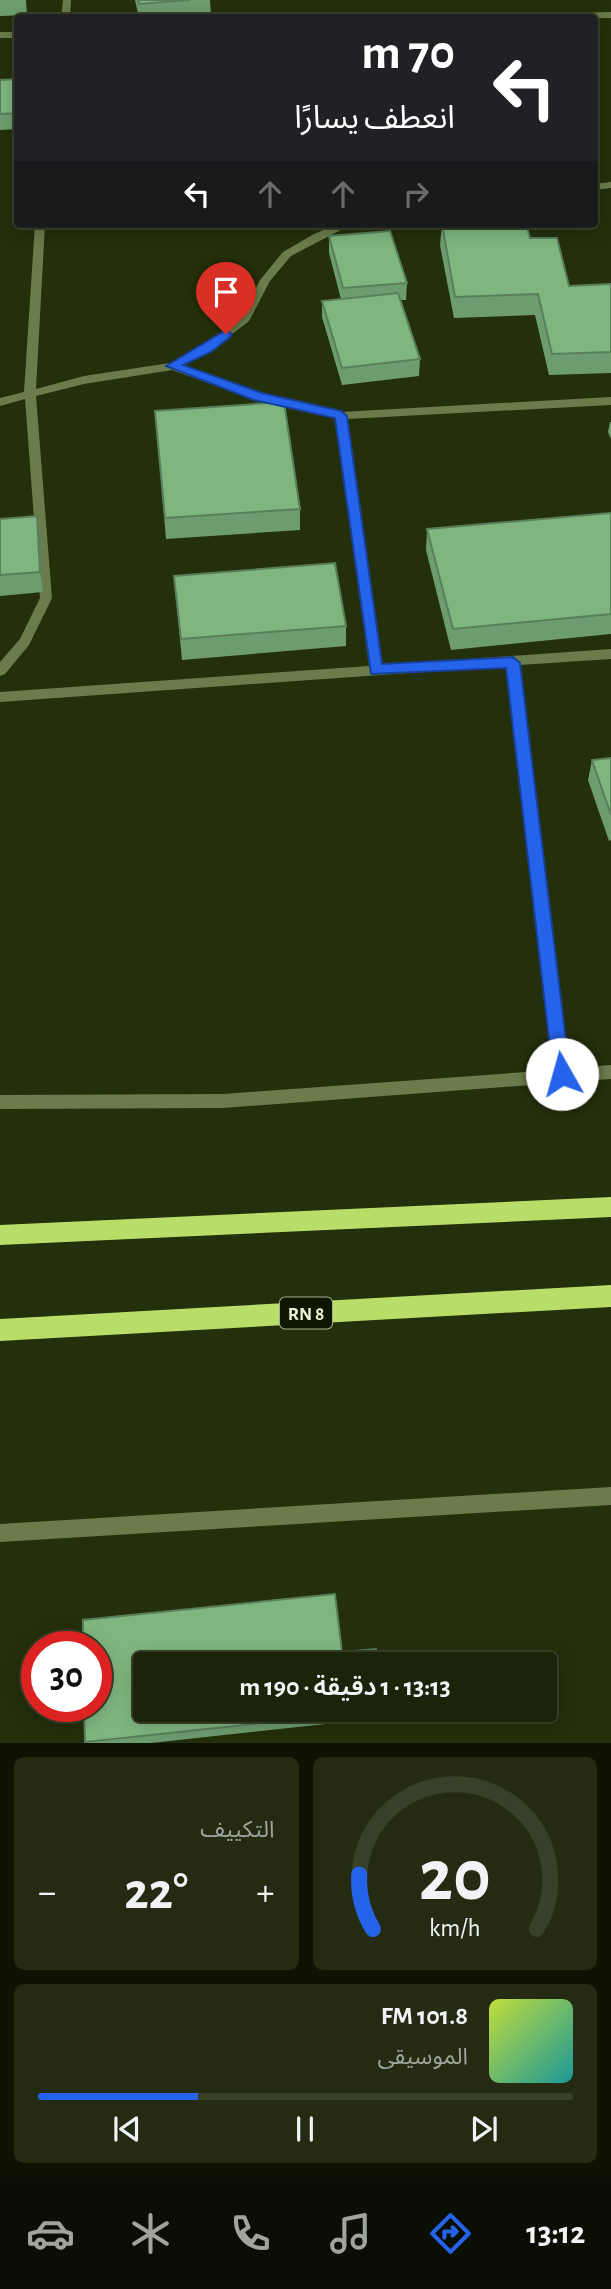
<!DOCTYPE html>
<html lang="ar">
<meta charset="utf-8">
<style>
body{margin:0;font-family:"Alegreya Sans","Noto Sans Arabic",sans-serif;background:#242b12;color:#f1f3f6;direction:rtl;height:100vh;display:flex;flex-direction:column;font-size:26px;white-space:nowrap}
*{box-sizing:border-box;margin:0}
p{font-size:23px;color:#a0a49c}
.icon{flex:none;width:38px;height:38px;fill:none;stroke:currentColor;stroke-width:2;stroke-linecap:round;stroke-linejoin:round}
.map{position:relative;height:1743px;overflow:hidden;direction:ltr}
.side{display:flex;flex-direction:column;gap:14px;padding:14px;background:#0f1304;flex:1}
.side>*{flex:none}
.guide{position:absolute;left:14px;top:14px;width:584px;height:214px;border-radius:7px;box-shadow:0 4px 18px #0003,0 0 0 2px #394029;direction:rtl;background:#202124;color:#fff;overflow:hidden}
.speed{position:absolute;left:21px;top:1631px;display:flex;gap:14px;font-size:35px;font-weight:700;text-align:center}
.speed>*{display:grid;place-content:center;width:91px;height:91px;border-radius:50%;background:#1b2308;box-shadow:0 4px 18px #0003,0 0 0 2px #394029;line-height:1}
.speed .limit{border:10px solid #d22;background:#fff;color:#111}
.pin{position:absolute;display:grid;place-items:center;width:60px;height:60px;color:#fff;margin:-72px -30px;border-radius:50% 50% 50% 0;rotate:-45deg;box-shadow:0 0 7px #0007}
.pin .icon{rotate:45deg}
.me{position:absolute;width:77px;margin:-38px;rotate:353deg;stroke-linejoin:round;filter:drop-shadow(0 0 5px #0008)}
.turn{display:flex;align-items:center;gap:24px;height:147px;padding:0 28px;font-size:32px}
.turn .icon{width:91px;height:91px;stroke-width:2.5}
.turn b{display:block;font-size:49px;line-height:60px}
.lanes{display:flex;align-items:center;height:66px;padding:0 28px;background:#0003;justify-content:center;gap:35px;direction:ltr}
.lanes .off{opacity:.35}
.big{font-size:52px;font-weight:600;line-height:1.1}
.side .tile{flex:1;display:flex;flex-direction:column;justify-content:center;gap:10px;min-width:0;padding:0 24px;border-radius:10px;background:#242b12}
.side .dial{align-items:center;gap:0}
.dial svg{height:182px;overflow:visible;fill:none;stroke:#394029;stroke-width:7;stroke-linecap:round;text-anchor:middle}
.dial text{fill:#f1f3f6;stroke:none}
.song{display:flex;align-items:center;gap:21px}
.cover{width:84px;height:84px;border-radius:10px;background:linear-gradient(135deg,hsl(70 70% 55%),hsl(180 70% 35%))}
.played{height:7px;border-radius:4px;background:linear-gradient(90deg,#2563eb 30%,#394029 30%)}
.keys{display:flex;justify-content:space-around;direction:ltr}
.heat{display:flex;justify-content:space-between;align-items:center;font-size:38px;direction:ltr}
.side .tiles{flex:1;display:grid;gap:14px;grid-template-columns:1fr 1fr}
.tile:last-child{grid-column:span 2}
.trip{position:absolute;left:133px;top:1652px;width:424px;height:70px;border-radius:7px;background:#1b2308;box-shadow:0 4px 18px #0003,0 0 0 2px #394029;font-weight:600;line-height:70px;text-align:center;direction:rtl}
.dock{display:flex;height:112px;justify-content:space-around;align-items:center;background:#0b0e03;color:#a0a49c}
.dock .icon{width:49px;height:49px}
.dock .current{color:#2563eb}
.dock b{font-size:32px;color:#f1f3f6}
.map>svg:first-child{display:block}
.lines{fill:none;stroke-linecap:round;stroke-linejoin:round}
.minor{fill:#6a7c4b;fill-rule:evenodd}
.trunk{fill:#b8de69;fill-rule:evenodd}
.wall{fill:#6d9d6e}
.shaded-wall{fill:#597f5a}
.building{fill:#7fb680;stroke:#597f5a;stroke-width:2}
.route{fill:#2563eb;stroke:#184099;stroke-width:2}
.labels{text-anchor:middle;stroke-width:7;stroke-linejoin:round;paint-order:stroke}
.shield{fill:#0e1600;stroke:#a6b192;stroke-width:2}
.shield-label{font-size:19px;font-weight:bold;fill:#e7f4d1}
</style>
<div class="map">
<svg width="611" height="1743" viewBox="0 0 611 1743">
<rect width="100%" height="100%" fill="#242f0b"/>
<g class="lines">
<!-- minor -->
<g class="minor">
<path d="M63,0H71L70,18H61Z"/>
<path d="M611,12V18H503L507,15Z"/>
<rect x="0" y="32" width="18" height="6"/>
<path d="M611,182V188L595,190V184Z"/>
<path d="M35,224H45L36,389L84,376L170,363L202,347L241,317L260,280L283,252L314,234L338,224H352L291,256L270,281L249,321L210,351L183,366L262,394L341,412L611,397V405L347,419L382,665L611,649V659L520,665L569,1068L611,1065V1079L223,1108L0,1109V1095L223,1094L554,1070L507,666L0,702V692L369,666L336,418L255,400L172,370L84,384L36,396L52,598L29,645L5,674L0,676V662L20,639L40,598L25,399L0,406V398L24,392Z"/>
<path d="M611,1487V1505L0,1542V1524Z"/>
</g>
<!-- trunk -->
<g class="trunk">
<path d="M611,1197V1217L0,1245V1225Z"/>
<path d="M611,1285V1307L0,1341V1319Z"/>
</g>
</g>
<!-- wall -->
<g class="wall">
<path d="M0,0H26L27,15L0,16Z"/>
<path d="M135,0H210L211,15L177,18H139Z"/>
<path d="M18,79V129L0,130V80Z"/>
<path d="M442,224L530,238L569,286L611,284V373L549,375L535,315L454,318L440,245Z"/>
<path d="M329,236L407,283L406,300H400L420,359L419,376L342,385L322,317V301L341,299L329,253Z"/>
<path d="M155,411L300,509V530L166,539Z"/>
<path d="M610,422H611V439L608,432Z"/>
<path d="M611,513V634L451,650L426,550L427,529Z"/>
<path d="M0,519L41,537L43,592L0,596Z"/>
<path d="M174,576L346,626V646L182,660Z"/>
<path d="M611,758V840L609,841L588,780L592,760Z"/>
<path d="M342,1652L383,1710L381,1718L151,1743H86L85,1742Z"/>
</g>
<!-- shaded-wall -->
<path class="shaded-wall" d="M37,516L41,537L43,592L40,572Z"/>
<!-- building -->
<g class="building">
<path d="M138,0H190L139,4Z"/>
<path d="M503,15V18H441Z"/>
<path d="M18,79V113L0,114V80Z"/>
<path d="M442,224H526L530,238H557L569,286L611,284V352L552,354L538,294L455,297Z"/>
<path d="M390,231L407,283L343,288L329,236Z"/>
<path d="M398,293L420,359L342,368L322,301Z"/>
<path d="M284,402L300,509L165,518L155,411Z"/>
<path d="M611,513V614L453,629L427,529Z"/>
<path d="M37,516L40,572L0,575V519Z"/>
<path d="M335,563L346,626L181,639L174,576Z"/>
<path d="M611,758V815L592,760Z"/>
<path d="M335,1594L342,1652L376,1649L378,1664H145V1710H383L85,1742L84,1706H96V1647H83V1620Z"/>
</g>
<!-- route -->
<path class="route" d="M226,330L232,334L230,337L211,352L183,365L262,393L341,411L347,416L382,664L513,657L520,663L570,1074L568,1080L562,1082L555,1080L553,1074L506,668L371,674L335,418L254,400L166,366Z"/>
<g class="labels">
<!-- shield labels -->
<rect class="shield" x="280" y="1297.5" width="52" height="31" rx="5"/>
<g class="shield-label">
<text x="306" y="1320">RN 8</text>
</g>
</g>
</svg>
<div class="speed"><div class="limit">30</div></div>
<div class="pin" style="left:226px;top:334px;background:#d93025"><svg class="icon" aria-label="arrive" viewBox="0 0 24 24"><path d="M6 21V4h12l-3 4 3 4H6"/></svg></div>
<svg class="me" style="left:562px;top:1074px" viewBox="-20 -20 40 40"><circle r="19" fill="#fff"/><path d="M0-13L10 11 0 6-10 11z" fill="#2563eb"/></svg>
<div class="trip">13:13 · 1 دقيقة · 190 m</div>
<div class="guide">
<div class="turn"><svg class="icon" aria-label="left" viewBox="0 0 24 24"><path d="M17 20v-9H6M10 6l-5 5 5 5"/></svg><div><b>70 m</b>انعطف يسارًا</div></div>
<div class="lanes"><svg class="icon" aria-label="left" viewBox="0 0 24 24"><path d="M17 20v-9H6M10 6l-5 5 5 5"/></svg><svg class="icon off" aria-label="ahead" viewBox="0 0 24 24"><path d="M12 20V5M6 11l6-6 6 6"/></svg><svg class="icon off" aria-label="ahead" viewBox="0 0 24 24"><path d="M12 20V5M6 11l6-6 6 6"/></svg><svg class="icon off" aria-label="right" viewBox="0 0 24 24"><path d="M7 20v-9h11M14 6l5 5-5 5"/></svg></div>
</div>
</div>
<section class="side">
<div class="tiles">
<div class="tile dial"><svg viewBox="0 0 100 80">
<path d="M14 69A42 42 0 1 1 86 69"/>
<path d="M14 69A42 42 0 0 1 8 45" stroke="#2563eb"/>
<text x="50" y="56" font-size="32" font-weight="700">20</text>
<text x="50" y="72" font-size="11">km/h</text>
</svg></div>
<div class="tile"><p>التكييف</p>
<div class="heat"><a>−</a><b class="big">22°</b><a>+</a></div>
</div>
<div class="tile">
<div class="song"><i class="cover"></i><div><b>101.8 FM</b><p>الموسيقى</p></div></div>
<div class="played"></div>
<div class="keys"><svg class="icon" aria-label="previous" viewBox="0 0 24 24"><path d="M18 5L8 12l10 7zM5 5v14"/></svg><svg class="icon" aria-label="pause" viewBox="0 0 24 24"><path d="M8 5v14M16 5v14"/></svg><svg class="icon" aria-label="next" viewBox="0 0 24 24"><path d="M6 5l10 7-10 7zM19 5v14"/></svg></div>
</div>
</div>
</section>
<nav class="dock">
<b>13:12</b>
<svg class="icon current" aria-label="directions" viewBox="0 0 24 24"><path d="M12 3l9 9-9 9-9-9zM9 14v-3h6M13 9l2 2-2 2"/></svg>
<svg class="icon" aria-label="music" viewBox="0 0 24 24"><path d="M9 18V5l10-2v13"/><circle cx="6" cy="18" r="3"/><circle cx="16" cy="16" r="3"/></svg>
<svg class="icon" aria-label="phone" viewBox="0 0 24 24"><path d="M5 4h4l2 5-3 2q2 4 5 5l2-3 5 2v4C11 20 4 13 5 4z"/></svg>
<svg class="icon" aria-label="climate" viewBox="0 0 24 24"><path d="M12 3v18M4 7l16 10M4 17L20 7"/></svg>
<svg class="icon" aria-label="car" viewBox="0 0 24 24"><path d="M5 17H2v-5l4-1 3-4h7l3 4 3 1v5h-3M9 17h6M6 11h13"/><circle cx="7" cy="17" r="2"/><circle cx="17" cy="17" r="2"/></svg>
</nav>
